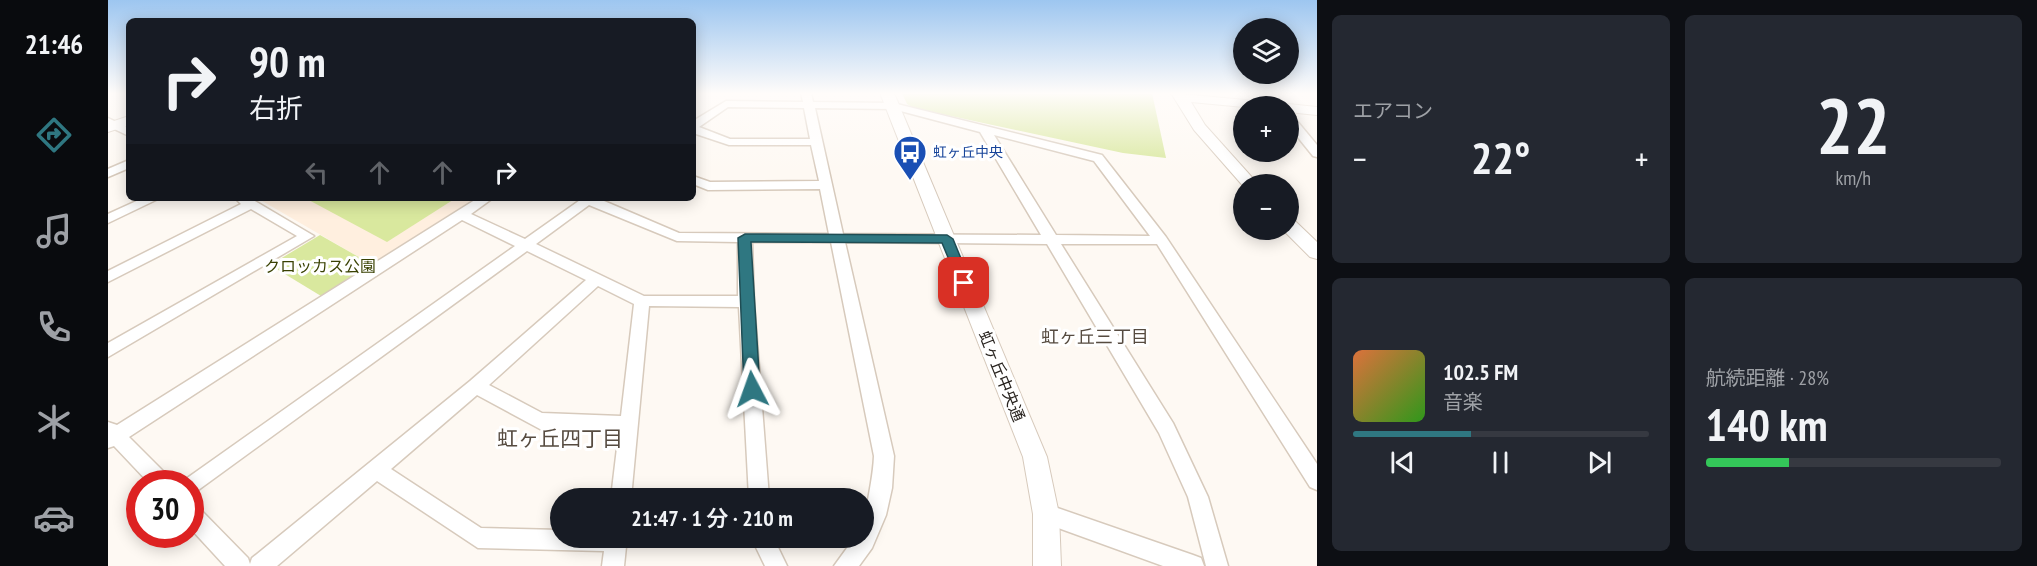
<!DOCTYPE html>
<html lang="ja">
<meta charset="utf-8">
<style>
body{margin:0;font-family:"PT Sans Narrow","Noto Sans JP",sans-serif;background:#242831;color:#f1f3f6;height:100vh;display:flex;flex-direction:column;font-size:22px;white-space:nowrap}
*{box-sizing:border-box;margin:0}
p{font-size:20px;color:#9ea1a6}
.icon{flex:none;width:33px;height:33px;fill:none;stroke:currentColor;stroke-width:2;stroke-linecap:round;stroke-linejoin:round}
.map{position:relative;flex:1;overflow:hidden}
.drawer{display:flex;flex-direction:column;gap:15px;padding:15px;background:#0d0f14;width:720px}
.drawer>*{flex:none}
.hud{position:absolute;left:18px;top:18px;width:570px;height:183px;border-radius:9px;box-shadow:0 3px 15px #0003;background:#171b24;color:#f1f3f6;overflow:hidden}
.tools{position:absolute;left:1125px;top:18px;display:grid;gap:12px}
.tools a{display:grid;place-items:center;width:66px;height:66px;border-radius:50%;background:#171b24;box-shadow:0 3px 15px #0003;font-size:30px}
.speed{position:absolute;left:18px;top:470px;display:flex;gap:12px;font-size:30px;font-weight:700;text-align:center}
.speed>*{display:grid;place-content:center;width:78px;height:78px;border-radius:50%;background:#171b24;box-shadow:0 3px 15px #0003;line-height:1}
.speed .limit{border:9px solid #d22;background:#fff;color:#111}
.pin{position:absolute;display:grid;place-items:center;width:51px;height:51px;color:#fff;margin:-26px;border-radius:12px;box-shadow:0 3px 9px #0006}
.me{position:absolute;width:66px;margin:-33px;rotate:356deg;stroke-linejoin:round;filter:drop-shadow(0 0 4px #0008)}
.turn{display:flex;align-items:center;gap:21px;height:126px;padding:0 24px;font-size:27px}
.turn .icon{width:78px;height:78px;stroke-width:2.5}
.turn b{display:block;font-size:42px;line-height:51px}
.lanes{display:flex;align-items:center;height:57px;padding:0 24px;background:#0003;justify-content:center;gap:30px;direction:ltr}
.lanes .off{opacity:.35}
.big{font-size:45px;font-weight:600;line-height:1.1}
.drawer .card{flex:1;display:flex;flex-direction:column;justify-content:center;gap:9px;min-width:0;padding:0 21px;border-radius:9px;background:#242831}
.drawer .dial{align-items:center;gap:0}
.dial b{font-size:78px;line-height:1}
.song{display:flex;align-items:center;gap:18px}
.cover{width:72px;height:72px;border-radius:9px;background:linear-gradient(135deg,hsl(20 70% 55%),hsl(110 70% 35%))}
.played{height:6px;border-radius:3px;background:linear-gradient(90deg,#2f7781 40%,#363941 40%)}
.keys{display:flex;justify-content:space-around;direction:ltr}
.heat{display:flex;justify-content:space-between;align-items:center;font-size:33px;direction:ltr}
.charge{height:9px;border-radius:4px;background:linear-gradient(90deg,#34c759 28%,#363941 0)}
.drawer .tiles{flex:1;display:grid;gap:15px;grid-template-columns:repeat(2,1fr)}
.trip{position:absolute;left:442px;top:488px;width:324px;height:60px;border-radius:30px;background:#171b24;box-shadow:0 3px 15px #0003;font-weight:600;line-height:60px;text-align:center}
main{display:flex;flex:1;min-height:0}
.menu{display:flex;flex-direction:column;width:108px;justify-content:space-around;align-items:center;background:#090b0e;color:#9ea1a6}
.menu .icon{width:42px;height:42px}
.menu .current{color:#2f7781}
.menu b{font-size:27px;color:#f1f3f6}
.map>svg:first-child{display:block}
.built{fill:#ffefdf}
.green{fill:#d9e89e}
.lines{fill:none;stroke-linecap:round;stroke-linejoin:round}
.minor-casing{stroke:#d7cabc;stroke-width:3}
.tertiary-casing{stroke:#d7cabc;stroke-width:2}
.minor{fill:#fff;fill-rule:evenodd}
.tertiary{fill:#fff;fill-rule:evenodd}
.route{fill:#2f7781;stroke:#1f4d54;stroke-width:1.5}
.labels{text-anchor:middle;stroke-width:6;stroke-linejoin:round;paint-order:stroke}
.far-transit-label{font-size:14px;fill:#164399;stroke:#fff;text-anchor:start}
.park-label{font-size:16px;fill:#3a4203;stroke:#fff}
.street-label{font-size:16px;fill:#28231f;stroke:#fff}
.neighbourhood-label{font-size:18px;fill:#564b40;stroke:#fff}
.near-neighbourhood-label{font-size:21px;fill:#564b40;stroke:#fff}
</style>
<main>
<nav class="menu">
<b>21:46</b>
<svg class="icon current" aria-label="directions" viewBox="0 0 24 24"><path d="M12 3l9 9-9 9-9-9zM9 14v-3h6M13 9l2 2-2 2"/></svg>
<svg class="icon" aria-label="music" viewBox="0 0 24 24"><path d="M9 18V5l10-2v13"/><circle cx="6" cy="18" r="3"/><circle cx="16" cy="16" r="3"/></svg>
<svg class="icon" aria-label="phone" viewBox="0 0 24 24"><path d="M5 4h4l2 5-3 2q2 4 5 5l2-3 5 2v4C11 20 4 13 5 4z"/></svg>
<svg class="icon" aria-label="climate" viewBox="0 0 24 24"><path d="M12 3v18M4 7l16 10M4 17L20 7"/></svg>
<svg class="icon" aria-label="car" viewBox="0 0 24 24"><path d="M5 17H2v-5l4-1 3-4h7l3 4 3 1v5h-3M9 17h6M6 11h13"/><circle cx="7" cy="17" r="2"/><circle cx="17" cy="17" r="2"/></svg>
</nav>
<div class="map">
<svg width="1209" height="566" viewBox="0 0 1209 566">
<rect width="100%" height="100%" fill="#fef9f3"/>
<!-- built -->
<path class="built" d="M149,198H368L263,264Z"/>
<!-- green -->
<g class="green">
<path d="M794,93H1044L1058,158L1015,153L806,108L799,104Z"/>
<path d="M197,198H348L279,242Z"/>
<path d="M212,235L263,264L213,296L162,265Z"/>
</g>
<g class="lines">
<defs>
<g id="minor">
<path d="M693,93H703L705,102L785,103L994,155L1058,237L1209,464V490L1202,487L1049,244H953L1065,423L1100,497L1120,566H1098L1080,497L1051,433L939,244L737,242L786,456L784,488L778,515L764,548L751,566H726L747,537H756C756,510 765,483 766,456L723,242H644L646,302L661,498H641L631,307L541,306L523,498H503L511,431L432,429L369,395L283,469L373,528L453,530V537H519L516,566H494L496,551L370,548L269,481L169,566H117L82,528V504L89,506L140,558L142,564L144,558L362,381L478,280L419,251L82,496V483H74L75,481L407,246L354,220L21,437L61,477L64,483H41L6,446L0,448V422L9,425L370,198H385L363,214L417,239L475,198H489L571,233L721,234L712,189L600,190L585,184V176L602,182L711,181L703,145H621L585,133V121L618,101L695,102ZM620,107L696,108L702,139H622L591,127ZM707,108L785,109L872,132L933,235L735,234ZM886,135L986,161L1042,236L948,235ZM481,205L569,241L630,242V296H536L428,244ZM490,286L526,304L513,416L434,413L381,385Z"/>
<path d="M1157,93H1168L1177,106H1167Z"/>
<path d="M1180,114L1184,115L1209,145V157L1205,156L1180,125Z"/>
<path d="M0,118L21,128V136L0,126Z"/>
<path d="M21,160V168L0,177V169Z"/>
<path d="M35,198H52L0,223V214Z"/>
<path d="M127,198H142L206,236L0,357V343L189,236L143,209L0,282V271L133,204Z"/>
<path d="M938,504L1085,555L1093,558L1096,566H1055L931,521L928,514L931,507Z"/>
<path d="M643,537H665L679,566H657Z"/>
</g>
<g id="tertiary">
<path d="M772,93H786L939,457L951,514L953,566H925V514L915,457Z"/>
<path d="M1063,93L1169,103L1171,106L1136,107L1083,102L1097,125L1150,184H1136V187L1086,130Z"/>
<path d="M1180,104L1209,107V115L1180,112V106H1174Z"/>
<path d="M21,116V125L0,132V123Z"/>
<path d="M1180,219L1186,220L1209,242V259L1202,257L1175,230H1180Z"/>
</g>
</defs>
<!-- minor casing -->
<use href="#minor" class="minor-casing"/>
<!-- tertiary casing -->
<use href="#tertiary" class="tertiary-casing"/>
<!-- minor -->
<use href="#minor" class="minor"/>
<!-- tertiary -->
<use href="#tertiary" class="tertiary"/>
</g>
<!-- sky -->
<linearGradient id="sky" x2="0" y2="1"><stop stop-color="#9dc6f0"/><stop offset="0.54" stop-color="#fffcfa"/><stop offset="1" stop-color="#fffcfa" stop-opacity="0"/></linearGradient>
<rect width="1209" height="173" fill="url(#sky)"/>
<!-- route -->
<path class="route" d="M637,234L839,235L845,239L863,283L861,286H852L834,243L643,242L652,389L644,396L636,389L630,238Z"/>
<!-- icons -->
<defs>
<symbol id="bus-pin" viewBox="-11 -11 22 30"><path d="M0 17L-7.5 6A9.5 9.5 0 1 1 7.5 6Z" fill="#1a4fb4" stroke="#fff"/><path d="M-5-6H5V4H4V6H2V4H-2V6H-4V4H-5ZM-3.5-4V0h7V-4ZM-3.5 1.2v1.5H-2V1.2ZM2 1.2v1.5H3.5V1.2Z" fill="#fff"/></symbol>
</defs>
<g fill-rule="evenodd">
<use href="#bus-pin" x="783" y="133" width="38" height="52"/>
</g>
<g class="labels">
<!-- far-transit labels -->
<g class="far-transit-label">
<text x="825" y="157">虹ヶ丘中央</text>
</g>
<!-- park labels -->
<g class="park-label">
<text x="212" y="272">クロッカス公園</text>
</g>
<!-- street labels -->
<g class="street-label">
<text transform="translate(894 376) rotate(68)" y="6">虹ヶ丘中央通</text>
</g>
<!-- neighbourhood labels -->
<g class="neighbourhood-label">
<text x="987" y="343">虹ヶ丘三丁目</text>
</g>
<!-- near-neighbourhood labels -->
<g class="near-neighbourhood-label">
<text x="452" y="446">虹ヶ丘四丁目</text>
</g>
</g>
</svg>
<div class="tools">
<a><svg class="icon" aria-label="layers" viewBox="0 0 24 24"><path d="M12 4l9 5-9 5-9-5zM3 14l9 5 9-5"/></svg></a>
<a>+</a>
<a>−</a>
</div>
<div class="speed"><div class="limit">30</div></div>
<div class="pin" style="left:856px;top:283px;background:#d93025"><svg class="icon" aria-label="arrive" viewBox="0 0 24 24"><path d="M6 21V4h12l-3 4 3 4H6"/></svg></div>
<svg class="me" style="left:644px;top:389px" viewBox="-20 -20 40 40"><path d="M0-17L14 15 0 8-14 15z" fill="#2f7781" stroke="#fff" stroke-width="4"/></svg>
<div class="trip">21:47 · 1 分 · 210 m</div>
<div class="hud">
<div class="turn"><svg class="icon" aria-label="right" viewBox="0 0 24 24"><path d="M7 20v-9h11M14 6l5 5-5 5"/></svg><div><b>90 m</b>右折</div></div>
<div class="lanes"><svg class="icon off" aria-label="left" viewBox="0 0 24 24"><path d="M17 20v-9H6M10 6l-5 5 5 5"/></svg><svg class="icon off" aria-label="ahead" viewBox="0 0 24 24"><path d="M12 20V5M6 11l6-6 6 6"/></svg><svg class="icon off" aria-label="ahead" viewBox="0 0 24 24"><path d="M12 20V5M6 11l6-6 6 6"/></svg><svg class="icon" aria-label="right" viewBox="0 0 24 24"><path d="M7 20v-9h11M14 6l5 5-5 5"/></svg></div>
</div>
</div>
<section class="drawer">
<div class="tiles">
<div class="card"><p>エアコン</p>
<div class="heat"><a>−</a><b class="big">22°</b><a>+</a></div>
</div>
<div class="card dial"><b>22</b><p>km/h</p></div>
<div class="card">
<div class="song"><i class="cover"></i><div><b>102.5 FM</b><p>音楽</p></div></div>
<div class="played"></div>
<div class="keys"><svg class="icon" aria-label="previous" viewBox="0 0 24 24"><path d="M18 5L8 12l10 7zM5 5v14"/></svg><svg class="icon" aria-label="pause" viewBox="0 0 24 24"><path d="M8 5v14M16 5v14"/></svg><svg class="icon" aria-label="next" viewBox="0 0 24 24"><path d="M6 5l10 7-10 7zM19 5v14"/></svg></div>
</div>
<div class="card"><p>航続距離 · 28%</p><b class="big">140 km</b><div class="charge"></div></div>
</div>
</section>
</main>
